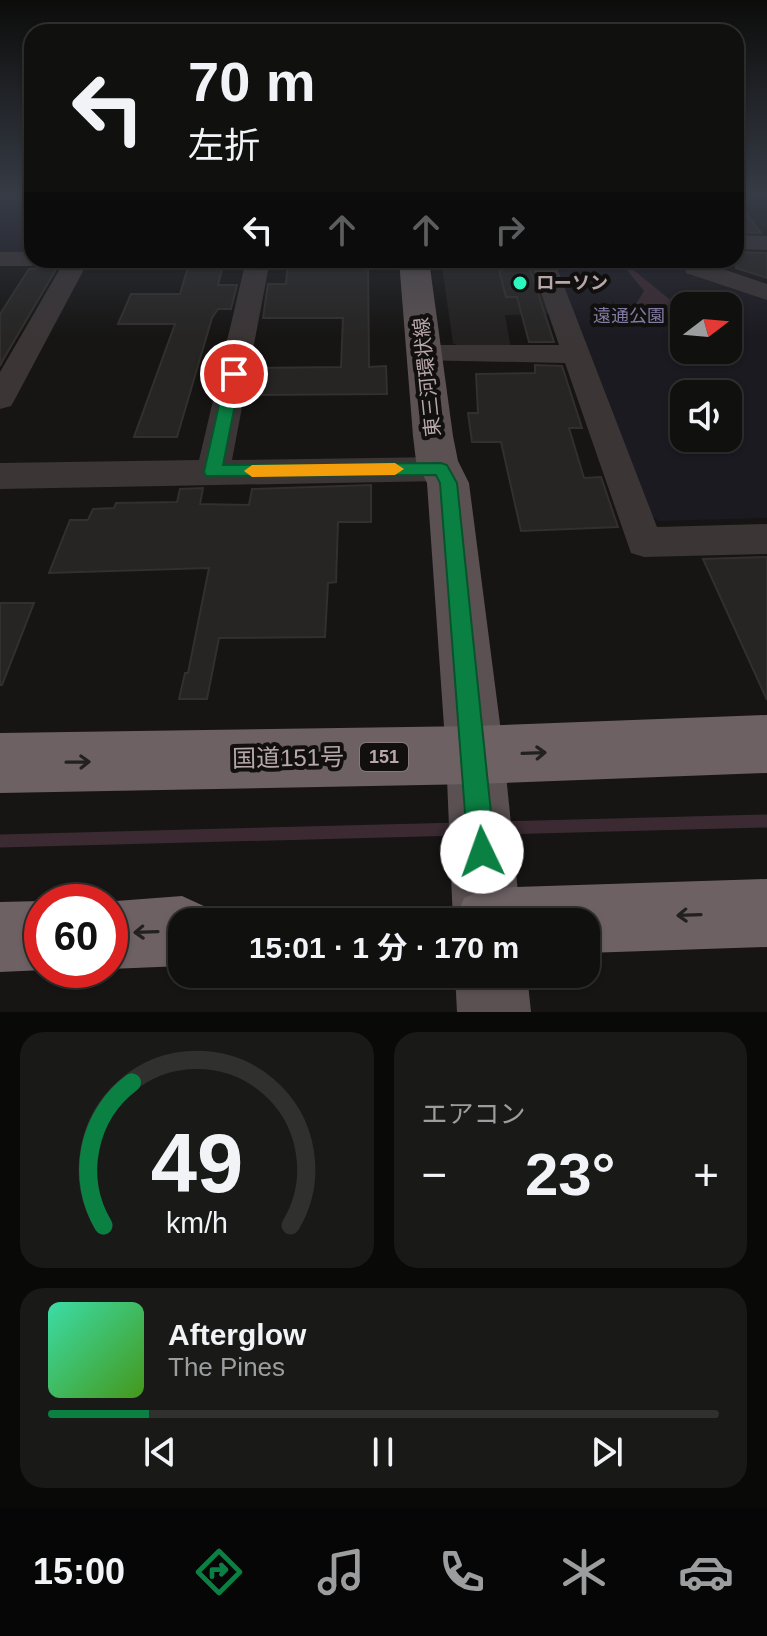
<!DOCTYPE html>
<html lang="ja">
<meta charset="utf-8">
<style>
body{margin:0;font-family:Helvetica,"Noto Sans JP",sans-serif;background:#191918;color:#f1f3f6;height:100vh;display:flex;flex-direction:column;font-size:30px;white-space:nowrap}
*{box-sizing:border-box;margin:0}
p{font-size:26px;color:#9c9d9e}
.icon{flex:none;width:44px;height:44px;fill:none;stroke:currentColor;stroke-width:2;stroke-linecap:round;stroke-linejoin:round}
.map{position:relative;height:1012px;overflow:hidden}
.details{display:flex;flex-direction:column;gap:20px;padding:20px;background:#090908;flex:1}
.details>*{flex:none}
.top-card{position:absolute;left:24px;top:24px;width:720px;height:244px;border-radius:24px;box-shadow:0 2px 6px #0004,0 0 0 2px #30302f;background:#10100f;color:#f1f3f6;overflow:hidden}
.needle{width:52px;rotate:74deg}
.controls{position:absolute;left:670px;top:292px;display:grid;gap:16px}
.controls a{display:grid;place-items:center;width:72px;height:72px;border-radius:16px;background:#10100f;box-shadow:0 2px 6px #0004,0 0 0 2px #30302f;font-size:40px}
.speed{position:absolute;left:24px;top:884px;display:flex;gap:16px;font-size:40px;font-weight:700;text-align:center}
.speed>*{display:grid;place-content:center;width:104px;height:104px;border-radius:50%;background:#10100f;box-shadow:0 2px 6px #0004,0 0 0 2px #30302f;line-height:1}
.speed .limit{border:12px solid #d22;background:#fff;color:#111}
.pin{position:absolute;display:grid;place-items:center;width:68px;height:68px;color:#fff;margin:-34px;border:4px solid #fff;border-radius:50%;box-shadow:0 2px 8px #0007}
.me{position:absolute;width:88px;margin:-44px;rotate:357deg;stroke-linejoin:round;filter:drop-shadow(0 0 6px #0008)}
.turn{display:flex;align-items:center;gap:28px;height:168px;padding:0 32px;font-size:36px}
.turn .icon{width:104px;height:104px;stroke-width:2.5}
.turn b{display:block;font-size:56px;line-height:68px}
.lanes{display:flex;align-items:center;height:76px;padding:0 32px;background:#0003;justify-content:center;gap:40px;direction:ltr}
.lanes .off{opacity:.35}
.big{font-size:60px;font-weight:700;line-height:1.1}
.details .card{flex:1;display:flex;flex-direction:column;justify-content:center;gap:12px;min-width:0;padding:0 28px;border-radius:24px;background:#191918}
.details .dial{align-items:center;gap:0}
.dial svg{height:208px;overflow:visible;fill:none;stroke:#30302f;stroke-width:7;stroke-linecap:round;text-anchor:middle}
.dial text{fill:#f1f3f6;stroke:none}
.song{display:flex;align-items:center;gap:24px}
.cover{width:96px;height:96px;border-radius:12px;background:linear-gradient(135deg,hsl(160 70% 55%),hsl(100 70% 35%))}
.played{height:8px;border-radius:4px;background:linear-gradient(90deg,#0b8043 15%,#30302f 15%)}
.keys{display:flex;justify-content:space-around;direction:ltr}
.heat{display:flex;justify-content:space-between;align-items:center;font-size:44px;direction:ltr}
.details .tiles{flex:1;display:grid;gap:20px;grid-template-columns:1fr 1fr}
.card:last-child{grid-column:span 2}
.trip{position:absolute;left:168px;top:908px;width:432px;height:80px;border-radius:24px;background:#10100f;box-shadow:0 2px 6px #0004,0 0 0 2px #30302f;font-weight:700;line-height:80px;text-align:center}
.tab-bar{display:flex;height:128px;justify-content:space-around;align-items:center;background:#060606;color:#9c9d9e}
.tab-bar .icon{width:56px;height:56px}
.tab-bar .active{color:#0b8043}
.tab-bar b{font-size:36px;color:#f1f3f6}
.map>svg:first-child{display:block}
.built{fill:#232120}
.green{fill:#1c1a21;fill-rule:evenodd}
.water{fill:#3b2a32}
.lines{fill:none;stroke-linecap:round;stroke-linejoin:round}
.stream{stroke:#3b2a32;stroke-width:13}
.building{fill:#272524;stroke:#322f2e;stroke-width:2}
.minor{fill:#3b3536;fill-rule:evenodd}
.major{fill:#5b5153;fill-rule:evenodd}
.highway{fill:#6d6164;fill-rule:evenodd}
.oneway{stroke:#232020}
.route{fill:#0b8043;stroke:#07532c;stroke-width:2}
.slow{fill:#f59e0b}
.poi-dot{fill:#2bf8be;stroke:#11100f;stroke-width:3}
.labels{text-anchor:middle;stroke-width:8;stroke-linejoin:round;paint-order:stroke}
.far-poi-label{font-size:18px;font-weight:bold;fill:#b7a6aa;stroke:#11100f;text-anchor:start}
.far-park-label{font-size:18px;fill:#817ca3;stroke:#11100f}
.shield{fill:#11100f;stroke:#85797c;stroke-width:2}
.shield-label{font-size:18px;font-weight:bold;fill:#b7a6aa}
.street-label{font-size:20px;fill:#b7a6aa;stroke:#11100f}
.near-street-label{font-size:24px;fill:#b7a6aa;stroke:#11100f}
</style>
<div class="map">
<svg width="767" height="1012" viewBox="0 0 767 1012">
<rect width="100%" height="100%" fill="#161514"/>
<!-- built -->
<path class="built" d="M441,260H533L552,314L505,315L511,348L463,349L453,343Z"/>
<!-- green -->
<g class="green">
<path d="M0,194H32V254L0,255Z"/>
<path d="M550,260H690L767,295V518L659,521L641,508ZM684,306H728V350H684ZM684,394H728V438H684Z"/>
</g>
<!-- water -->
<path class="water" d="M622,264H626L673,302L668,314H653L636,304L644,291Z"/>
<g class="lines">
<!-- stream -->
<g class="stream">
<path d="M502,828L767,821"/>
<path d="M0,841L460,829"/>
</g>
</g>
<!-- building -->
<g class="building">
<path d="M736,199L761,233L736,232Z"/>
<path d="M736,252L767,253V278L736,268Z"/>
<path d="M288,260H368L369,367L386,366L387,394L249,395L254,368L341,367L343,318H263L268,284H286Z"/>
<path d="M501,263H528L554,342H529L517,297H506L499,270H503Z"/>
<path d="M223,265L218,285H237L231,309H218L212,318L177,437H134L175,324H118L131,294H180L188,267Z"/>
<path d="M58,266L3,360L0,366V314L29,269Z"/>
<path d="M535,365L562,366L582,428H569L584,478L601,477L618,527L521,531L501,442H472L468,413H478L476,374L535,373Z"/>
<path d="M371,485V522H338L336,582L328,583L325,637L219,638L207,699H179L185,673H188L209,568L49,573L70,520H88L93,509L114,508L116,503L177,502L180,489L203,488L200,504L249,505L252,489Z"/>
<path d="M767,557V700L703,559Z"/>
<path d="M0,603H34L2,685H0Z"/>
</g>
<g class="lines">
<!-- minor -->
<g class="minor">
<path d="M736,235L767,236V250L736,249Z"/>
<path d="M0,252H32V260H43L32,266H0Z"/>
<path d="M65,260H89L15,399L11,406L0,409V372Z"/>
<path d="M246,260H270L232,460L441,457L453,460L458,469L453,478L441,481L0,489V463L199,460Z"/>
<path d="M530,260H554L657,527L767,524V554L644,557L631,553L565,363L414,360L410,354L414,348L424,345H559Z"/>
<path d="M684,260H708V264L767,284V300L686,273Z"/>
</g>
<!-- major -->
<g class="major">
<path d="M399,260H429L453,436L458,461L469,483L504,755L521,922H453L446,755L427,483L416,461L413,436Z"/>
<path d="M455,974H527L531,1012H457Z"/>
</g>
<!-- highway -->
<g class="highway">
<path d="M767,715V773L475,784L0,793V733L475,726Z"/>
<path d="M767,879V947L586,953V922H454L464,898L488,888Z"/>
<path d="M182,896L206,907L213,922H182V966L110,969V902H103Z"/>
<path d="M42,901L44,970L0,972V902Z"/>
</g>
</g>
<!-- one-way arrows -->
<defs><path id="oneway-shaft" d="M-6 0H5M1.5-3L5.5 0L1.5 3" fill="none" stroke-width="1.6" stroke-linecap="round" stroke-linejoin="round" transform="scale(2)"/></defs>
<g class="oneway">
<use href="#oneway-shaft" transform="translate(534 753) rotate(-2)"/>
<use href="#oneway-shaft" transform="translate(78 762) rotate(-1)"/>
<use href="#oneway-shaft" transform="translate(689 915) rotate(178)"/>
<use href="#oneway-shaft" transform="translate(146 932) rotate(178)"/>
</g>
<!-- sky -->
<linearGradient id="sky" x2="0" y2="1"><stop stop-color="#0c0c0b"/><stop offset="0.58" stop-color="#363b45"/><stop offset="1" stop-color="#363b45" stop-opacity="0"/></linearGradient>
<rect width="767" height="336" fill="url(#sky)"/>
<!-- route -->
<path class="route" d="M234,369L241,374L223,465L441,463L447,465L457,483L495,852L491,862L482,866L472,862L468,852L440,483L436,475L206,476L204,472L226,374Z"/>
<!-- slow -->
<path class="slow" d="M395,463L404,469L395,475L252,477L244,471L252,465Z"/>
<!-- markers -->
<circle class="poi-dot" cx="520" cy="283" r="8"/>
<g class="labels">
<!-- far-poi labels -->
<g class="far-poi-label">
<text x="536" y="289">ローソン</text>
</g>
<!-- far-park labels -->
<g class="far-park-label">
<text x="629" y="322">遠通公園</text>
</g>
<!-- shield labels -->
<rect class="shield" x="360" y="743" width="48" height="28" rx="6"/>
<g class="shield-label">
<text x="384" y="763">151</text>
</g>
<!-- street labels -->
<g class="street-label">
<text transform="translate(427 377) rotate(-96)" y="7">東三河環状線</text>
</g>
<!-- near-street labels -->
<g class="near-street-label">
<text transform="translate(288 758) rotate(-1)" y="8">国道151号</text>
</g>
</g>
</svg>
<div class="controls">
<a><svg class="needle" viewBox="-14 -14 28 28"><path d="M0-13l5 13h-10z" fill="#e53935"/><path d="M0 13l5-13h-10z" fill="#9c9d9e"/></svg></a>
<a><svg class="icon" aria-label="sound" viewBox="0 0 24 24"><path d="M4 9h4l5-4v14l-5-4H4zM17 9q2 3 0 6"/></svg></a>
</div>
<div class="speed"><div class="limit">60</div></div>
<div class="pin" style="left:234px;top:374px;background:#d93025"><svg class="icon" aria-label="arrive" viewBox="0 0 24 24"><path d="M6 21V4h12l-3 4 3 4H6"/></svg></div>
<svg class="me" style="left:482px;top:852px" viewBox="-20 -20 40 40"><circle r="19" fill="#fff"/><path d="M0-13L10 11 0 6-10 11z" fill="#0b8043"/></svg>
<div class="trip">15:01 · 1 分 · 170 m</div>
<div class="top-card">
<div class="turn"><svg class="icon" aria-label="left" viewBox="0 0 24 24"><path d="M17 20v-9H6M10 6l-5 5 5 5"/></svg><div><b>70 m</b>左折</div></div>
<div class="lanes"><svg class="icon" aria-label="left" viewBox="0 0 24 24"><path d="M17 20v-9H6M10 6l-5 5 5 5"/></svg><svg class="icon off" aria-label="ahead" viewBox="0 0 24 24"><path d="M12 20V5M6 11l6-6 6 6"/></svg><svg class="icon off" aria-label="ahead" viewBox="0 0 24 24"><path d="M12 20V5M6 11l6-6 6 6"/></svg><svg class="icon off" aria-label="right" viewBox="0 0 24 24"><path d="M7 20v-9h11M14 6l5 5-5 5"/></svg></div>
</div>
</div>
<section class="details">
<div class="tiles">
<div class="card dial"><svg viewBox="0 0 100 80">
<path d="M14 69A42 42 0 1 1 86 69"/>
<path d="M14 69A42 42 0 0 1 25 14" stroke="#0b8043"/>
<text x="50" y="56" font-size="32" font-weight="700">49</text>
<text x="50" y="72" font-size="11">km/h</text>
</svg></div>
<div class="card"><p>エアコン</p>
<div class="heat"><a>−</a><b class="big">23°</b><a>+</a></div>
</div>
<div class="card">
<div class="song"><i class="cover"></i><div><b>Afterglow</b><p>The Pines</p></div></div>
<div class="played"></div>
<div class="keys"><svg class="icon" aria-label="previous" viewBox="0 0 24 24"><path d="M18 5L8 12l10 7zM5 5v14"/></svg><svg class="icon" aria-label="pause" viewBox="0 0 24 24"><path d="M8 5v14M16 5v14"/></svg><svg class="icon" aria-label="next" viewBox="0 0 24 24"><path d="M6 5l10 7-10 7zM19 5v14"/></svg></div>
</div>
</div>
</section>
<nav class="tab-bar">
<b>15:00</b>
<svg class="icon active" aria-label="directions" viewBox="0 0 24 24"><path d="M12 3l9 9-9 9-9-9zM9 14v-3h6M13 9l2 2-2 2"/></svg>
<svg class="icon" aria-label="music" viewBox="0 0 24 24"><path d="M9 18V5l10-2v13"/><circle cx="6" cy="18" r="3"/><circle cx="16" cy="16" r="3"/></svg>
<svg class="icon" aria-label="phone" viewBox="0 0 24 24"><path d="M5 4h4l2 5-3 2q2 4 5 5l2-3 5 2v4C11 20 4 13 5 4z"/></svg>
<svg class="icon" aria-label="climate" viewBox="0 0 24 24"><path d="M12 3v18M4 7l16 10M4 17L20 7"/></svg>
<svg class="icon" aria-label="car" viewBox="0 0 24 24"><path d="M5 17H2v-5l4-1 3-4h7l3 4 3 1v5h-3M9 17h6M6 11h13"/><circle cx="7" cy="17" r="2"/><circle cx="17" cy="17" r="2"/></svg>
</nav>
